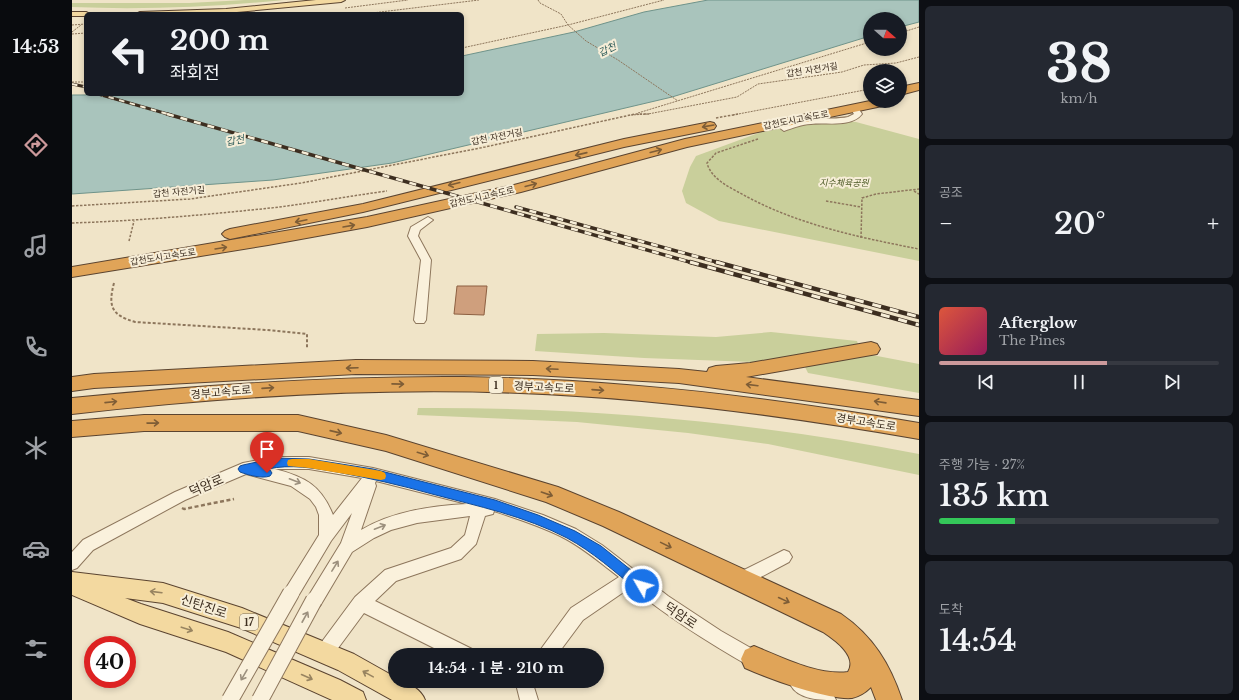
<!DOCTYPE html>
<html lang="ko">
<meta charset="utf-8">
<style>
body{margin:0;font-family:"Libre Baskerville","Noto Sans KR",serif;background:#242831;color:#f1f3f6;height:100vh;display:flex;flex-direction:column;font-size:15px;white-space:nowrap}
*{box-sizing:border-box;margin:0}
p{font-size:13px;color:#9ea1a6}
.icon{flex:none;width:22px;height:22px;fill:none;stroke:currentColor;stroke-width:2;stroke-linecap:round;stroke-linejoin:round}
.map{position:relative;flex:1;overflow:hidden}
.details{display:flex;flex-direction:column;gap:6px;padding:6px;background:#0d0f14;width:320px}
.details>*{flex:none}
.guide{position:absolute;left:12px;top:12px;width:380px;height:84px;border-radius:6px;box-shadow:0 2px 6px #0003;background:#171b24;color:#f1f3f6;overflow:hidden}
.needle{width:26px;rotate:111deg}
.fabs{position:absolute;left:791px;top:12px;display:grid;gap:8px}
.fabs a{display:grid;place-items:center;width:44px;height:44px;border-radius:50%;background:#171b24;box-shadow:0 2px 6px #0003;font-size:20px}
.speed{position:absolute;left:12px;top:636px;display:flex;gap:8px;font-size:20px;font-weight:700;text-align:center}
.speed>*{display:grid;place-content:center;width:52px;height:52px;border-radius:50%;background:#171b24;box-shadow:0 2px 6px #0003;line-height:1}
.speed .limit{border:6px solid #d22;background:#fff;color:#111}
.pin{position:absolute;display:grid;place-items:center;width:34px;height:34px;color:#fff;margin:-41px -17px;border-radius:50% 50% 50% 0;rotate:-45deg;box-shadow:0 0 4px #0007}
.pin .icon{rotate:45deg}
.me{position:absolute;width:44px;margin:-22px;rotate:308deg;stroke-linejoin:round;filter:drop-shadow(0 0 3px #0008)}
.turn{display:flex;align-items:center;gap:14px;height:84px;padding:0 20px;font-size:18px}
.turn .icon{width:52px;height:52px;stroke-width:2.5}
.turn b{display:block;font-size:28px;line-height:34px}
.big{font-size:30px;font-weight:600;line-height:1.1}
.details .card{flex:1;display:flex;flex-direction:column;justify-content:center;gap:6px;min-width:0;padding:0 14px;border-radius:6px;background:#242831}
.details .dial{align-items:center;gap:0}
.dial b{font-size:52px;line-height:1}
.song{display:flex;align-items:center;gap:12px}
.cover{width:48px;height:48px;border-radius:6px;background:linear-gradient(135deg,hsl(10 70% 55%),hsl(330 70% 35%))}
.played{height:4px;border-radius:2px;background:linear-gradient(90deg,#cc999b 60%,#363941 60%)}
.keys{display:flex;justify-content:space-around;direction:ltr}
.heat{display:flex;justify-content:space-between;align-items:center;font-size:22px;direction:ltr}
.charge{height:6px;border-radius:3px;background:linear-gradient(90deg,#34c759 27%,#363941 0)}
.trip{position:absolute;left:316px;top:648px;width:216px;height:40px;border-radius:20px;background:#171b24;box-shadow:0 2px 6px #0003;font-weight:600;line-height:40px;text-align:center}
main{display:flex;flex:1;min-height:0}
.dock{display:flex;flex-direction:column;width:72px;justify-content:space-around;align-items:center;background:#090b0e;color:#9ea1a6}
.dock .icon{width:28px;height:28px}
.dock .active{color:#cc999b}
.dock b{font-size:18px;color:#f1f3f6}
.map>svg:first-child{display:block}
.green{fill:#c9cf9b}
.water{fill:#a9c4bc;stroke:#6f938a}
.building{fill:#cf9f7d;stroke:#8d5f41}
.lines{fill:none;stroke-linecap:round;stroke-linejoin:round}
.minor-casing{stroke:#8d765c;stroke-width:2}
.major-casing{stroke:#5b4430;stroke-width:2}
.highway-casing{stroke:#5b4430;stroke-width:2}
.path-far3{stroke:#8d765c;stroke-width:1;stroke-dasharray:2 1;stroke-linecap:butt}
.path-far2{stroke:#8d765c;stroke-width:1.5;stroke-dasharray:2.5 1.5;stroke-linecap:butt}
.path-far1{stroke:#8d765c;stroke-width:2;stroke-dasharray:3 2;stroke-linecap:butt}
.path{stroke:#8d765c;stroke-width:2.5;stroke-dasharray:4 2.5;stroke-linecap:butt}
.minor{fill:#faf1dc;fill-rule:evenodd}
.major{fill:#f3d9a0;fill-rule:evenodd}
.highway{fill:#e0a458;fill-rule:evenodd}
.rail-far2-casing{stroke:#3d2e20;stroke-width:3}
.rail-far1-casing{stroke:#3d2e20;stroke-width:3.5}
.rail-casing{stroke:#3d2e20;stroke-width:4.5}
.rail-far2{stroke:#f7eed8;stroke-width:2;stroke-dasharray:5.5;stroke-linecap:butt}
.rail-far1{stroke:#f7eed8;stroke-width:2.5;stroke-dasharray:7;stroke-linecap:butt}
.rail{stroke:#f7eed8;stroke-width:3;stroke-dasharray:9;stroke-linecap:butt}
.minor-bridge-casing{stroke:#8d765c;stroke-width:18;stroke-linecap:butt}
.minor-bridge{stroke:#faf1dc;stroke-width:16}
.oneway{stroke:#7e5d36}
.oneway2{stroke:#9c907e}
.oneway3{stroke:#988460}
.route{fill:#1a73e8;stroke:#114b97}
.slow{fill:#f59e0b}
.labels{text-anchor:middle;stroke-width:4;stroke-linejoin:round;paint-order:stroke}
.far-street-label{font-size:9px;fill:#3d2e20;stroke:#f7eed8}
.far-park-label{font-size:9px;font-style:italic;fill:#4d5a26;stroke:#f7eed8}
.far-water-label{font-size:10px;font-style:italic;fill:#2f5d5a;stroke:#f7eed8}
.shield{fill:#f7eed8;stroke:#756857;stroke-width:1}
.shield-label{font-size:10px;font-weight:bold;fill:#3d2e20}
.street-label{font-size:11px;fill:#3d2e20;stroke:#f7eed8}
.near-street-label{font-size:13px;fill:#3d2e20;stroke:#f7eed8}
</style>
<main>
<nav class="dock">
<b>14:53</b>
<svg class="icon active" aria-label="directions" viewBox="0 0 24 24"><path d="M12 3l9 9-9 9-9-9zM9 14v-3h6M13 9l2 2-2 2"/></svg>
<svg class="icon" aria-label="music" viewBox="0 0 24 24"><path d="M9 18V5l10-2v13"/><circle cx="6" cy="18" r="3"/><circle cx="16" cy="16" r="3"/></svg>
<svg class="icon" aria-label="phone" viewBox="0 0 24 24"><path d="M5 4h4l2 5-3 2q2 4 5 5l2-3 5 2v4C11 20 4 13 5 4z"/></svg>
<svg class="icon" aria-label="climate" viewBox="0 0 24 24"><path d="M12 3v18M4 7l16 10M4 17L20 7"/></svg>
<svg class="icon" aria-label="car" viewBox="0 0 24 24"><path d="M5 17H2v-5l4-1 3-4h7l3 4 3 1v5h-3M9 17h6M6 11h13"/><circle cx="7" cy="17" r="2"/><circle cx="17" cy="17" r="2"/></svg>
<svg class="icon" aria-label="filters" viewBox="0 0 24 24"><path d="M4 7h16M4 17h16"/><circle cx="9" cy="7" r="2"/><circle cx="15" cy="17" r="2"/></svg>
</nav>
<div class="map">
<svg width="847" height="700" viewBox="0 0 847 700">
<rect width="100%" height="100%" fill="#f0e4c8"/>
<!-- green -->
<g class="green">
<path d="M173,0H212C141,7 70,10 0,7V3H117Z"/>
<path d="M746,118L784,122L847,139V261L647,221L614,203L610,191L618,167L624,156L703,127Z"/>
<path d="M699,332L785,341L787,347L681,362L572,358L463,351L465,334L532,333L644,337Z"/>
<path d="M800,355L847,364V393L736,373L733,367L778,357Z"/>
<path d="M346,408C514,407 682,422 847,454V475L696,444L616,433L505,422L345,415Z"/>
</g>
<!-- water -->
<path class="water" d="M636,0H847V22L828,27V19H798V36L600,97L320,163L201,180L0,194V95L390,94V56L502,32L572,12Z"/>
<!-- building -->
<path class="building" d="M385,286H415L412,315L382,314Z"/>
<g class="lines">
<defs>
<g id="minor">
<path d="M779,106H785L790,114C779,128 755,122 739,124C730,124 721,128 712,131L708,128C721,115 758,121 776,117L782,114L778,108Z"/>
<path d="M356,217L361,220L348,230L346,236L359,260L354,320L352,323H344L342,320L349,260L336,236L339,227Z"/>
<path d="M203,457H237L301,468L423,499L471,515L504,529L530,545L596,596L649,631L691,655L694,661L691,667L685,670L679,667C637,643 597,618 559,587L511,620L485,655H467L469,649L499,608L547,577C530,564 514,550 494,539C472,527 446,519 422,511L421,514L413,516L404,544L389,559L324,581L303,601L400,649L402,655H376L292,613L258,659L252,661L246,659L244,653L246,647L283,597L313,570L379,548L393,535L398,516L345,523L319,530L302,538L280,552L248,606L242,608L236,606L234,600L269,543L280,513L259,541L225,598L219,601L213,598L211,593L247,535V515L244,507L238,499L219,486L174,474L113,500L21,550L5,568L0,570V552L11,540L103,492L171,463ZM203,469H237L290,478L261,515C249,485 233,477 203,469ZM304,481L395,504C359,506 321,511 289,530L304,486L303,483Z"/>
<path d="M712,550L717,552L720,557L717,562L674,585L668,588L662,585L660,580L662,575Z"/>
<path d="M727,675L761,694L764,700C748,700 726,700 718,684L721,678Z"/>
<path d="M446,681H465L462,687L466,700H448L444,684Z"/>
</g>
<g id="major">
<path d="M244,0H273L269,2L154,13L64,14L68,12L154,9Z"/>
<path d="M0,12H14L18,14H14V16H0Z"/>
<path d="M0,572L91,583L170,608L282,654L323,677V681C335,681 349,689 353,700H320L266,670L169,628L91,603L53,598L69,604L156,632L268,680L291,692L294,700H260L154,652L68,624L0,595Z"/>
</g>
<g id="highway">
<path d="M847,83V90L828,95V87Z"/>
<path d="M798,101H821L819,104L815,105L615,147L449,192L295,227L196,245L0,277V267L295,217L442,185L613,139Z"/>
<path d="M638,122L642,123L644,126L642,129L552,147L291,212L158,239L153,237L150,234L153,231L158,229L291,204L552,139Z"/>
<path d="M799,342L805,344L808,349L805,354L674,377L847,400V416L607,383L461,375L284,374L22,388L0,391V377L22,374L284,360L461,361L607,369L635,372L637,368L644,366L678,363Z"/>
<path d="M391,377C544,379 696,397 847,423V439C715,416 582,398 448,393C298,387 149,397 0,414V398C130,385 260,376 391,377Z"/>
<path d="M72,415H226L314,435L486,487L547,512L769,614C801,636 818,664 830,700H804L799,687C794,692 788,696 780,698C754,700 698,679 673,668L669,659L673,650L682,646C709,657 746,676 776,672C786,656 763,640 751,632L531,526L474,502L314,451L226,431H72L0,437V421Z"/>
</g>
</defs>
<!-- minor casing -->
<use href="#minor" class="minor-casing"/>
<!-- major casing -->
<use href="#major" class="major-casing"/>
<!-- highway casing -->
<use href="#highway" class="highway-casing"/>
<!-- path-far3 -->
<g class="path-far3">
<path d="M466,0L468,3L489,14L496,25L514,41L546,60L606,101"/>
<path d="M273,8L336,0"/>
<path d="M292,14L407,0"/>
<path d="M0,25L14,24"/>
<path d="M0,32L9,25"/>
<path d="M828,33L847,27"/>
<path d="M0,34L14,33"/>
<path d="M390,48L496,25L592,0"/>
<path d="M0,82H14"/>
<path d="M566,113L798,42"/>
<path d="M559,115L576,114L665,97L686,84L770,72L792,65L824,63L847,57"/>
<path d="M661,115L798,89"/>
</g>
<!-- path-far2 -->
<g class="path-far2">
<path d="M644,118L666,114"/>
<path d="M686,139L644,153L635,163C639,178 655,186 668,193C723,224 785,237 847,249"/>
<path d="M842,191L847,194"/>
<path d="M754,201L789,207"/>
<path d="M0,206L118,199L229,183L413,147L563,114H577"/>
<path d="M0,223C60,221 120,216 179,210C225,206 270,197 315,191"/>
<path d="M789,238L790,198L804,194L847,189"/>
<path d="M57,241L62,221"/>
</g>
<!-- path-far1 -->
<path class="path-far1" d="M42,283C36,306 39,315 63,322L195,330L235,334V349"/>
<!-- path -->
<path class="path" d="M110,508L112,509L162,499"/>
<!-- minor -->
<use href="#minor" class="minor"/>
<!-- major -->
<use href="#major" class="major"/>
<!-- highway -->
<use href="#highway" class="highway"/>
<defs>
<g id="rail-far2">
<path d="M0,84L14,87"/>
<path d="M26,94L99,115"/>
</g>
<g id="rail-far1">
<path d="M95,114L621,263"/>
<path d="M444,207L648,263"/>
</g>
<g id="rail">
<path d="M618,262L847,325"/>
<path d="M644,262L847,317"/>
</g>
</defs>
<!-- rail-far2 casing -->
<use href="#rail-far2" class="rail-far2-casing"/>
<!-- rail-far1 casing -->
<use href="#rail-far1" class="rail-far1-casing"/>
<!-- rail casing -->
<use href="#rail" class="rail-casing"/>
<!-- rail-far2 -->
<use href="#rail-far2" class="rail-far2"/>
<!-- rail-far1 -->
<use href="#rail-far1" class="rail-far1"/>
<!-- rail -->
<use href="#rail" class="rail"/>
<defs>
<g id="minor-bridge">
<path d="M158,700L219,593"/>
<path d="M188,700L242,600"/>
</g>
</defs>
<!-- minor-bridge casing -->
<use href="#minor-bridge" class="minor-bridge-casing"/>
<!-- minor-bridge -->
<use href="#minor-bridge" class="minor-bridge"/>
</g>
<!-- one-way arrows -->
<defs><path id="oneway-shaft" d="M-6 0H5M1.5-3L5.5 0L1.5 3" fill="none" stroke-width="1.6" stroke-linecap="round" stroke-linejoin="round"/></defs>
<g class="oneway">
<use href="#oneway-shaft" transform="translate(636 126) rotate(170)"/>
<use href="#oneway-shaft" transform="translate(584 151) rotate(-15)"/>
<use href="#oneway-shaft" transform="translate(509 154) rotate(167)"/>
<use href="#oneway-shaft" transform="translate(382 184) rotate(166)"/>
<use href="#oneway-shaft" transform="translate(459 185) rotate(-15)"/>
<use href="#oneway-shaft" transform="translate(229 221) rotate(168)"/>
<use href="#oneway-shaft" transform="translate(277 226) rotate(-10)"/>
<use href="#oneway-shaft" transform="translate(149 248) rotate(-9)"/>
<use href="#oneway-shaft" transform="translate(280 368) rotate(178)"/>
<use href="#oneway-shaft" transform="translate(480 369) rotate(-177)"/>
<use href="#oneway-shaft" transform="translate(326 384) rotate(1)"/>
<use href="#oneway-shaft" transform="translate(680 385) rotate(-173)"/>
<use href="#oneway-shaft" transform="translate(196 388) rotate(-4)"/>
<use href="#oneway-shaft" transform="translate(526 390) rotate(4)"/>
<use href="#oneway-shaft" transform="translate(39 402) rotate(-6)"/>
<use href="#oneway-shaft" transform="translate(808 402) rotate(-172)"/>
<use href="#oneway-shaft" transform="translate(81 423) rotate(-1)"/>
<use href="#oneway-shaft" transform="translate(264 432) rotate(13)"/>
<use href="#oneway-shaft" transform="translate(351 454) rotate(17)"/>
<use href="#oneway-shaft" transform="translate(475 494) rotate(19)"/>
<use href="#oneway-shaft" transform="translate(594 545) rotate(26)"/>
<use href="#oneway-shaft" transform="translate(712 600) rotate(25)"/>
</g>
<g class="oneway2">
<use href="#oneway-shaft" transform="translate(223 481) rotate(21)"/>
<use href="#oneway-shaft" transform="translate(308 527) rotate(-21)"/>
<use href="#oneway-shaft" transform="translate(263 566) rotate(-58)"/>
<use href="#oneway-shaft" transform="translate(233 617) rotate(-61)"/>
<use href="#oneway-shaft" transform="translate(172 675) rotate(120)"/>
</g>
<g class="oneway3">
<use href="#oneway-shaft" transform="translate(84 592) rotate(-173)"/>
<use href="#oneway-shaft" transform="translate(115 629) rotate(18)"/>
<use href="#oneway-shaft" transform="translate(296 674) rotate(-151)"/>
<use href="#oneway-shaft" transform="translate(235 677) rotate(24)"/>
</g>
<!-- route -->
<path class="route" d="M203,458L237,459L301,469L423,500L466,515L503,531L529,546L574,582L576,586L574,590L570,592L565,590C543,572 521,552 495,538C453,516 405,506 360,494C328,485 297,478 265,472C242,468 218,464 196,469L198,470L200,473L198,476C190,479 176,475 168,472L166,469L168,466L171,465Z"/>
<!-- slow -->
<path class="slow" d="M220,459H237L309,471L313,473L314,476L313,479L309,480L237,468L216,466L215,463L216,460Z"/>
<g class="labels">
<!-- far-street labels -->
<g class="far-street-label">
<text transform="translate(740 70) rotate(-9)" y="3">갑천 자전거길</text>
<text transform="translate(724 120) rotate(-11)" y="3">갑천도시고속도로</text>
<text transform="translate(425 137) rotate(-11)" y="3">갑천 자전거길</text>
<text transform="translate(107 192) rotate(-5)" y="3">갑천 자전거길</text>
<text transform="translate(410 197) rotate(-13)" y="3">갑천도시고속도로</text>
<text transform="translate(91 257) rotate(-9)" y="3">갑천도시고속도로</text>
</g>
<!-- far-park labels -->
<g class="far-park-label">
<text x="772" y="186">지수체육공원</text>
</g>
<!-- far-water labels -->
<g class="far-water-label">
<text transform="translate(535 49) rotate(-26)" y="4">갑천</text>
<text transform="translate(163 140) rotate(-12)" y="4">갑천</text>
</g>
<!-- shield labels -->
<g class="shield">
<rect x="417" y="377" width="14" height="16" rx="3"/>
<rect x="168" y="614" width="18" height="16" rx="3"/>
</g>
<g class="shield-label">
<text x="424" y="389">1</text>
<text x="177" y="626">17</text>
</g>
<!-- street labels -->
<g class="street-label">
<text transform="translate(472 387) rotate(3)" y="4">경부고속도로</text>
<text transform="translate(149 392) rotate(-5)" y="4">경부고속도로</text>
<text transform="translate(794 422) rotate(9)" y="4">경부고속도로</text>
</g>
<!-- near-street labels -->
<g class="near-street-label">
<text transform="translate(134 485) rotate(-23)" y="5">덕암로</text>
<text transform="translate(132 606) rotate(18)" y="5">신탄진로</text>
<text transform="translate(609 615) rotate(34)" y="5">덕암로</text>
</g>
</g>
</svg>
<div class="fabs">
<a><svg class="needle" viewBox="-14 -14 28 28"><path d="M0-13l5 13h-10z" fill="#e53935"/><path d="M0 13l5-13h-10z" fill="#9ea1a6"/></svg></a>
<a><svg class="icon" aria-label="layers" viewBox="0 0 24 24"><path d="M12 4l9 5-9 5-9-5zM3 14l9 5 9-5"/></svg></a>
</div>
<div class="speed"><div class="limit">40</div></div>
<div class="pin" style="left:195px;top:473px;background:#d93025"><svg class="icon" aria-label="arrive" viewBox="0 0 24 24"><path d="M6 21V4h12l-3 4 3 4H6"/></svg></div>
<svg class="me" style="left:570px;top:586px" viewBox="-20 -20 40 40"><circle r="17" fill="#1a73e8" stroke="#fff" stroke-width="3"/><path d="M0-11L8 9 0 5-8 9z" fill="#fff"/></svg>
<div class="trip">14:54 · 1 분 · 210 m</div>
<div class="guide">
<div class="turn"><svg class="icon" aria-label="left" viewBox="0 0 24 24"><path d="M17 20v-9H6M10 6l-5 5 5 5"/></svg><div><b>200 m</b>좌회전</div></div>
</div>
</div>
<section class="details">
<div class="card dial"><b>38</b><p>km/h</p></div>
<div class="card"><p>공조</p>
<div class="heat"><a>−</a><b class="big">20°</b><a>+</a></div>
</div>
<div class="card">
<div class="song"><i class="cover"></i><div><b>Afterglow</b><p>The Pines</p></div></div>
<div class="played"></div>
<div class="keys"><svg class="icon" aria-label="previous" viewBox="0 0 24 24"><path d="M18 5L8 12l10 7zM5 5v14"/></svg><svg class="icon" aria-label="pause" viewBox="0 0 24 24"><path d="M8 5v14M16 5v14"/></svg><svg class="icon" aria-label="next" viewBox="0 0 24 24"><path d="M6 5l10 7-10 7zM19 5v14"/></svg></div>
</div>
<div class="card"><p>주행 가능 · 27%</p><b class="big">135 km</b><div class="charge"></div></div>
<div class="card"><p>도착</p><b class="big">14:54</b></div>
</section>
</main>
